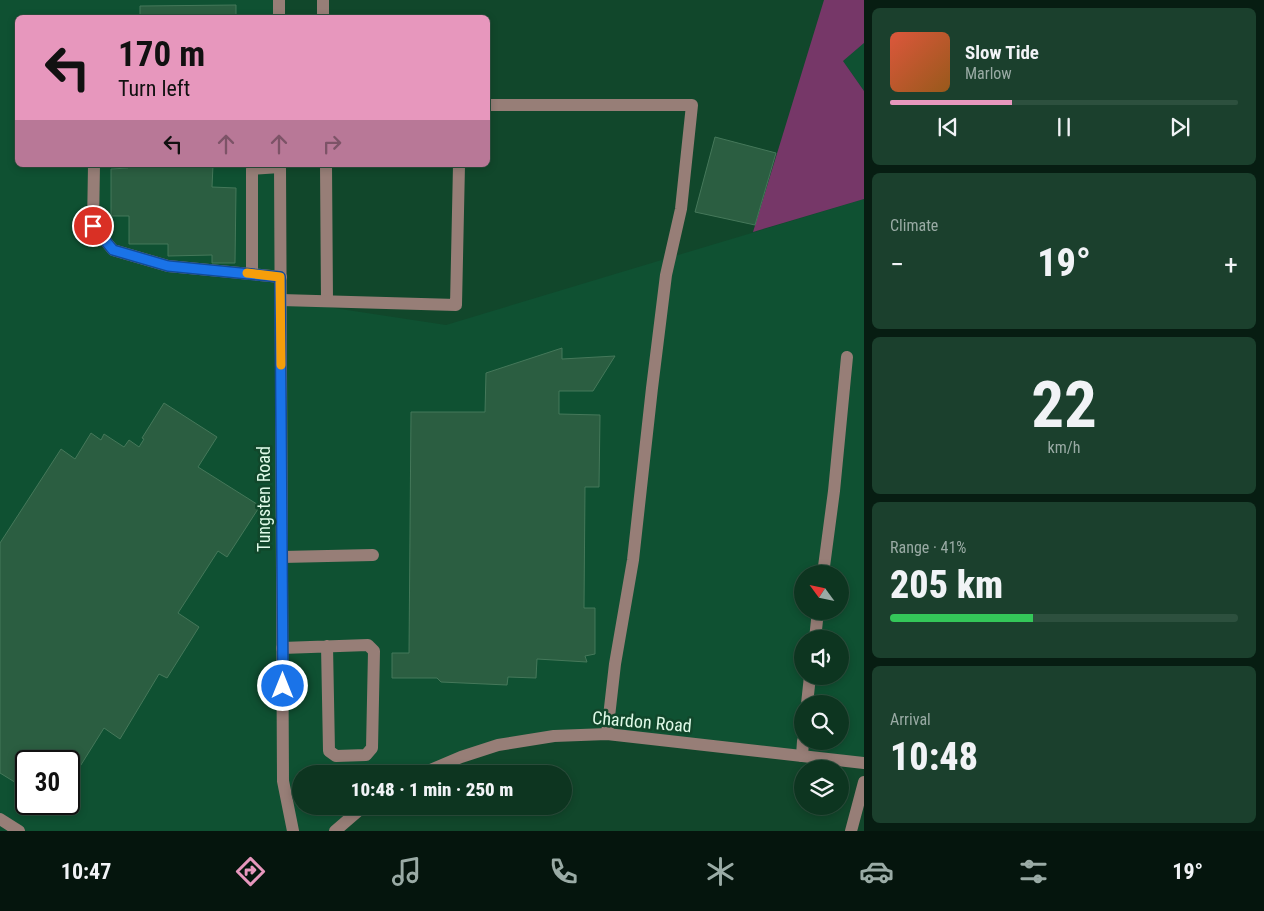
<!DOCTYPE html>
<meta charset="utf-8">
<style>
body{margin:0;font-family:"Roboto Condensed",sans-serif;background:#1b402d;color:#f1f3f6;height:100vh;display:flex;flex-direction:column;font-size:19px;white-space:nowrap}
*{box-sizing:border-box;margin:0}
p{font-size:16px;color:#9aaba5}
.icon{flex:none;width:28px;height:28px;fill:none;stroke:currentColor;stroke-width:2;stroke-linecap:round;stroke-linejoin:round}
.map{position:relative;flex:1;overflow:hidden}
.details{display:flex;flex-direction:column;gap:8px;padding:8px;background:#071d12;width:400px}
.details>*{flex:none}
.banner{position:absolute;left:15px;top:15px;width:475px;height:152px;border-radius:8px;box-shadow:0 2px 8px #0003,0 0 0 1px #2d503e;background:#e797bd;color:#111;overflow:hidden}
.needle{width:32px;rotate:303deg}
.tools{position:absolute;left:794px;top:565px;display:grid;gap:10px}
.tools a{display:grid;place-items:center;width:55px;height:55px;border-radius:50%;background:#0d3520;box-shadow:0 2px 8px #0003,0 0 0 1px #2d503e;font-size:25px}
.speed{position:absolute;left:15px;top:750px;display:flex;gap:10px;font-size:25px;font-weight:700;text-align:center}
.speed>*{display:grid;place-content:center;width:65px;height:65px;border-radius:50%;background:#0d3520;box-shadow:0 2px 8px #0003,0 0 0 1px #2d503e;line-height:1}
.speed .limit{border:2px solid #111;border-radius:8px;background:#fff;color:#111}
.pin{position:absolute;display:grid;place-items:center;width:42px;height:42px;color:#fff;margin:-21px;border:2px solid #fff;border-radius:50%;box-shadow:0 1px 5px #0007}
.me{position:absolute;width:55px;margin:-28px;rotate:0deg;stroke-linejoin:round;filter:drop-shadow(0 0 4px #0008)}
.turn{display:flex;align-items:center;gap:18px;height:105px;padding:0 20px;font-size:22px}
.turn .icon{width:65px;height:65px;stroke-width:2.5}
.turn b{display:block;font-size:35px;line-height:42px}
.lanes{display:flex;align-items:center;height:48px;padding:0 20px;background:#0003;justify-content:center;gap:25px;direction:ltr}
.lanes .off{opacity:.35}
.big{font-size:38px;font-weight:800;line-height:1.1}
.details .tile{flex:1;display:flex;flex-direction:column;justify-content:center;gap:8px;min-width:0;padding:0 18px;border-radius:8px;background:#1b402d}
.details .dial{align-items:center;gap:0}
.dial b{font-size:65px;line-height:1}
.song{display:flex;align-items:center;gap:15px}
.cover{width:60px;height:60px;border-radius:8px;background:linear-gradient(135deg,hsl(10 70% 55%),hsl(30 70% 35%))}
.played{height:5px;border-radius:2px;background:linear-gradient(90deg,#e797bd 35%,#2d503e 35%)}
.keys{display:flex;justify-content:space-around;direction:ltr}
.heat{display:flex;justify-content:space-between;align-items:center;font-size:28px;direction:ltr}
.charge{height:8px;border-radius:4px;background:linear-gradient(90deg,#34c759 41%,#2d503e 0)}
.trip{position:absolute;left:292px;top:765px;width:280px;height:50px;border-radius:25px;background:#0d3520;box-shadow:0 2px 8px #0003,0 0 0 1px #2d503e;font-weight:800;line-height:50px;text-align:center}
.tab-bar{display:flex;height:80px;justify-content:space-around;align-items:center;background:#05150d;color:#9aaba5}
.tab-bar .icon{width:35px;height:35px}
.tab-bar .on{color:#e797bd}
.tab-bar b{font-size:22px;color:#f1f3f6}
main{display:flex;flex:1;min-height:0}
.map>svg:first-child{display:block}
.built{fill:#0f5132;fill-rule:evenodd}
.green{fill:#763768}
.building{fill:#2b5e41;stroke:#45785a}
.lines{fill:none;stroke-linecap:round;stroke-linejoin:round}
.minor{stroke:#977e77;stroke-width:12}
.route-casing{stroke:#114b97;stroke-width:12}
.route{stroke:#1a73e8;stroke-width:9}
.slow{stroke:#f59e0b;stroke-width:9}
.labels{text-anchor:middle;stroke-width:5;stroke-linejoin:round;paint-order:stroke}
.street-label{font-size:18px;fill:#dffae8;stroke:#11472b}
</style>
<main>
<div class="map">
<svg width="864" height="831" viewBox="0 0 864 831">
<rect width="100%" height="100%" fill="#11472b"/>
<!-- built -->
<g class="built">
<path d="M0,0H279V17L18,18V165H280L281,300L446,325L864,199V763L612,735L498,745L421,774H301V806H364L335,831H0ZM802,574H840V611H802ZM802,639H840V676H802ZM802,704H840V741H802ZM26,761H69V804H26Z"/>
<path d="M864,43V91L843,61Z"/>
</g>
<!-- green -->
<path class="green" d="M824,0H864V43L843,61L864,91V199L753,232Z"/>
<!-- building -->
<g class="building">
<path d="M236,5V18H140V6Z"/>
<path d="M715,137L776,153L755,225L695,212Z"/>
<path d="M128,165H213L212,187L236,188L235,263H212V255L168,256V244H129V216H111V169L128,168Z"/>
<path d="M562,348V359L615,356L593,391H559V414L600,415L599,487H585L584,608H595V654L585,656L587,662L537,659L536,678L508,677L507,685L441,682L437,678H392V653H409L411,412H485L486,373Z"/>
<path d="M164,403L217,437L198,467L260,506L227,557L218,551L178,613L199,627L167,678L159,674L120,739L104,728L69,784V761H26V789L0,773V543L61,449L75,459L91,433L101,440L104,434L124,447L129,440L139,447L144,439L142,438Z"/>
</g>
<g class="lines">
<!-- minor -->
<g class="minor">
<path d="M279,0V18"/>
<path d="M323,0V18"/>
<path d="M488,105H692L681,209L666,275L652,388L633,560L615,664L607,734"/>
<path d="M94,165L93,226L113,250L168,266L281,277"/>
<path d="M280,165L283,781L293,831"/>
<path d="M326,165L327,301"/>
<path d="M252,274V169L280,167"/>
<path d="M281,300L456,305L459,165"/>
<path d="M282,557L373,555"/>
<path d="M823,574L834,491L847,357"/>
<path d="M815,639L818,611"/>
<path d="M282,648L368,645L374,651L372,748L366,755L336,756L329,751L327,646"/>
<path d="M807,704L810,676"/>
<path d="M802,756L803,741"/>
<path d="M421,774L461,757L498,745L554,736L607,734L864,763"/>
<path d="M0,819L19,831"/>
<path d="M335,831L364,806"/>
<path d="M851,831L864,782"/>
</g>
</g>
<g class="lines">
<defs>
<path id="route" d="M93,226L113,250L168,266L280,277L283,686"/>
</defs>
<!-- route casing -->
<use href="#route" class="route-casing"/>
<!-- route -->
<use href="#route" class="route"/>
<!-- slow -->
<path class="slow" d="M247,273L280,277L281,365"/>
</g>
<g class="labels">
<!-- street labels -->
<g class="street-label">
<text transform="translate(264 499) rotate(-90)" y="6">Tungsten Road</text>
<text transform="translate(642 722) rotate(5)" y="6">Chardon Road</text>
</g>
</g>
</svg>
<div class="tools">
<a><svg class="needle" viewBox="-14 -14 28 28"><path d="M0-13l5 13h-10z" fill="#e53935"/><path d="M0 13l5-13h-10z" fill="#9aaba5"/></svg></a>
<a><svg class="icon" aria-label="sound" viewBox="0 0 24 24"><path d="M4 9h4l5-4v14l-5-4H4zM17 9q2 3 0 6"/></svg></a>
<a><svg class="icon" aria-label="search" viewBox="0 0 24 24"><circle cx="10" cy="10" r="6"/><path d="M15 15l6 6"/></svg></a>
<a><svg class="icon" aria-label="layers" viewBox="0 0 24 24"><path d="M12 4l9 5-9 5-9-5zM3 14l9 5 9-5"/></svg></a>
</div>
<div class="speed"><div class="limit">30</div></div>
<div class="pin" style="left:93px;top:226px;background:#d93025"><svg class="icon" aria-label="arrive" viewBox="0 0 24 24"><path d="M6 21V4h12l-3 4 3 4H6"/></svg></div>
<svg class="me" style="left:283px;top:686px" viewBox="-20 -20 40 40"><circle r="17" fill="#1a73e8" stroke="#fff" stroke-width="3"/><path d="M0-11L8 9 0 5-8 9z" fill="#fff"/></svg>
<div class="trip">10:48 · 1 min · 250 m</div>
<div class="banner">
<div class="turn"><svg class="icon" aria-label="left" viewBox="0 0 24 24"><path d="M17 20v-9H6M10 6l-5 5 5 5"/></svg><div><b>170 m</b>Turn left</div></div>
<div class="lanes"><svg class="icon" aria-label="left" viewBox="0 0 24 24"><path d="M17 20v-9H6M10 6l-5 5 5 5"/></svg><svg class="icon off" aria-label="ahead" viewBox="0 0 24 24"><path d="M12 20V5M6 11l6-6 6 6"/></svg><svg class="icon off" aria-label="ahead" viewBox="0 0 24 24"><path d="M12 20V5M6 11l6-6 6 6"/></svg><svg class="icon off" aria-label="right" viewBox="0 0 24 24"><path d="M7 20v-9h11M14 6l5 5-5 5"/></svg></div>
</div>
</div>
<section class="details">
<div class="tile">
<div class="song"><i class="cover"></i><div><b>Slow Tide</b><p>Marlow</p></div></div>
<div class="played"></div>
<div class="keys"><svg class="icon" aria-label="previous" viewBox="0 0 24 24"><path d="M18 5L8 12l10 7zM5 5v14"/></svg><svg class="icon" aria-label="pause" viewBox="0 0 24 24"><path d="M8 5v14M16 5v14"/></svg><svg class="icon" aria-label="next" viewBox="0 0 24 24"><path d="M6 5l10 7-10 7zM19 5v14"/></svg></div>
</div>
<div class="tile"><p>Climate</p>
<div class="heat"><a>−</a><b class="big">19°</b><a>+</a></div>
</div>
<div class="tile dial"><b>22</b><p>km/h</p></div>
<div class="tile"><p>Range · 41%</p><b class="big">205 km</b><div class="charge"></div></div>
<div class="tile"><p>Arrival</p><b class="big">10:48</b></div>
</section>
</main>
<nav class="tab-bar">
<b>10:47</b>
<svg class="icon on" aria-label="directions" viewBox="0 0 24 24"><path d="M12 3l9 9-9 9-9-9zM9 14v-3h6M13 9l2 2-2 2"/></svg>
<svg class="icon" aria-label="music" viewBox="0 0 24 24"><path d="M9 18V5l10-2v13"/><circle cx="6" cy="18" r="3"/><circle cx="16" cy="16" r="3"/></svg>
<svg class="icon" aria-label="phone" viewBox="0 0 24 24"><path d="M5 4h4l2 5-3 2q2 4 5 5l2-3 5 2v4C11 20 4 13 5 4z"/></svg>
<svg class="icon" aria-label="climate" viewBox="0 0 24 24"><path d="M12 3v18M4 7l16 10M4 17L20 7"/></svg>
<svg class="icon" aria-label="car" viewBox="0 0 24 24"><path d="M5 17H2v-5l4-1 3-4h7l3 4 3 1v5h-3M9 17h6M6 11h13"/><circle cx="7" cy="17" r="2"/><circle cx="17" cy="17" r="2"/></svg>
<svg class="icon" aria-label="filters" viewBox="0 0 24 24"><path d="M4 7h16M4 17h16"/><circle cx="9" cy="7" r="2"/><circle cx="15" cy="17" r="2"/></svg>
<b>19°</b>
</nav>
